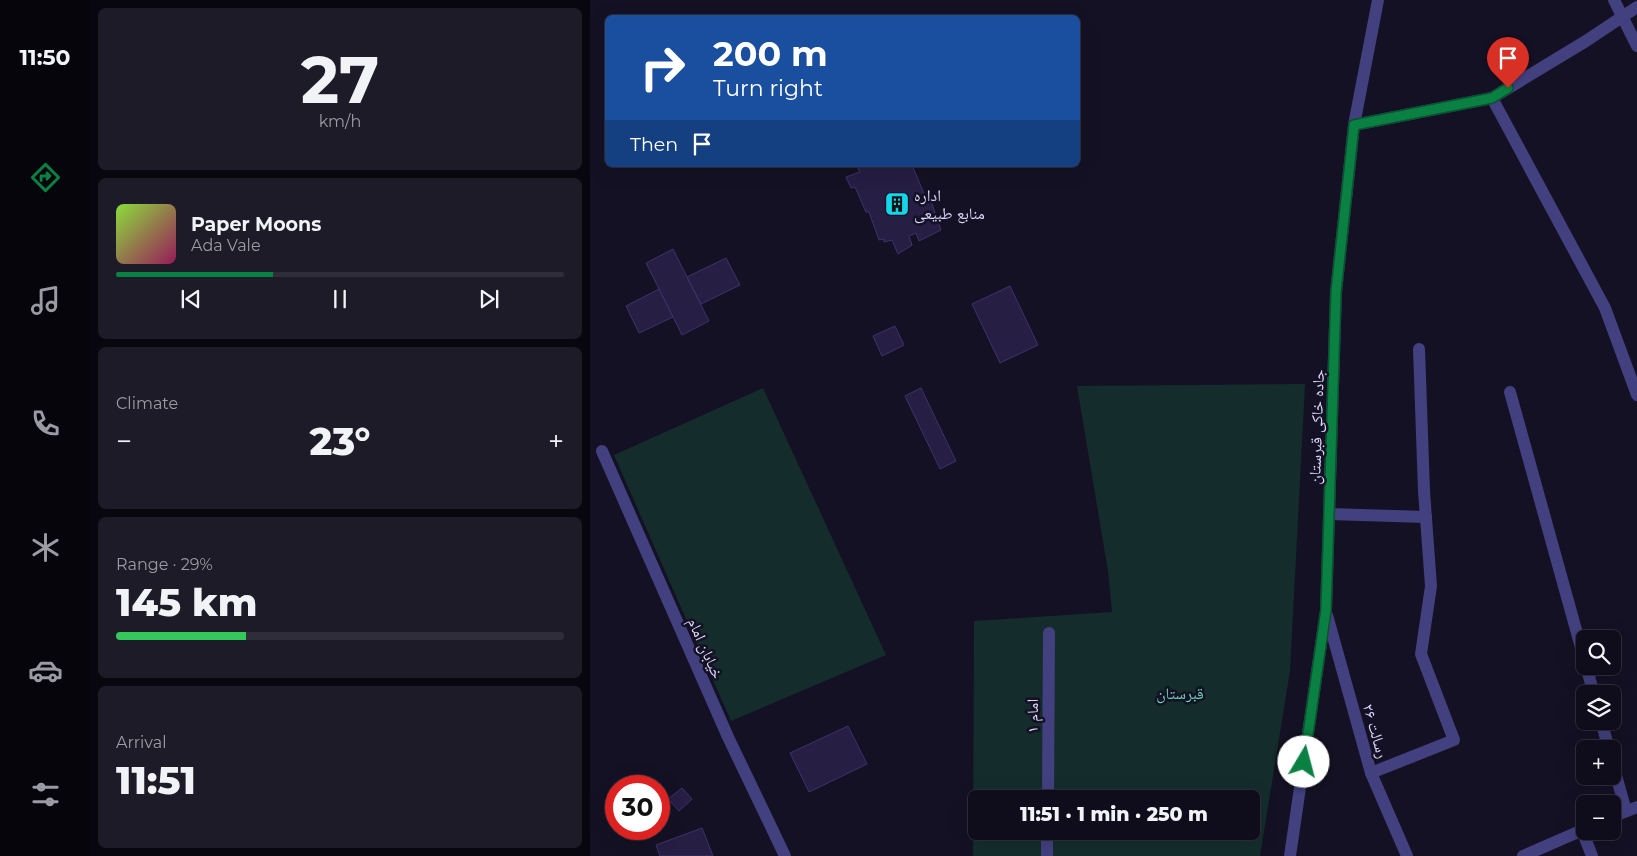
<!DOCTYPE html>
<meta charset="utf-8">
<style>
body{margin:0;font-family:Montserrat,"Noto Naskh Arabic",sans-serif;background:#1d1b28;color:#f1f3f6;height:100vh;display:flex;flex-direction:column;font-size:19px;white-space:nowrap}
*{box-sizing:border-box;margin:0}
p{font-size:16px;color:#9b9ca3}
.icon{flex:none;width:28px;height:28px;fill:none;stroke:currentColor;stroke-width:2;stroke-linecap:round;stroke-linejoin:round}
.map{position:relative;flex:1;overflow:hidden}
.details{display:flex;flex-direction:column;gap:8px;padding:8px;background:#08070f;width:500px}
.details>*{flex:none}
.top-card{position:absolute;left:15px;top:15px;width:475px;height:152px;border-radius:8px;box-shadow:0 5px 20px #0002,0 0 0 1px #2f2d3a;background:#1a4fa0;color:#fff;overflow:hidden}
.buttons{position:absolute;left:986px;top:630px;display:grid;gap:10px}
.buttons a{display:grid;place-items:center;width:45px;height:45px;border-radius:8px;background:#0f0d1b;box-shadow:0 5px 20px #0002,0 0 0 1px #2f2d3a;font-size:25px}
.speed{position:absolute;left:15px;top:775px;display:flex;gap:10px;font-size:25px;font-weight:700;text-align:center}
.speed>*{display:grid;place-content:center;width:65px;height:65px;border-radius:50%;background:#0f0d1b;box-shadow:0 5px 20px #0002,0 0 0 1px #2f2d3a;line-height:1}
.speed .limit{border:8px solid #d22;background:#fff;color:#111}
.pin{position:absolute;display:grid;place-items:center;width:42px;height:42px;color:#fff;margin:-51px -21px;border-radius:50% 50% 50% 0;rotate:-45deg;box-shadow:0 0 5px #0007}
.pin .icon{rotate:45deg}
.me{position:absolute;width:55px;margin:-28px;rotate:8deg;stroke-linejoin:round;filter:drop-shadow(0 0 4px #0008)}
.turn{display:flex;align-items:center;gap:18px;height:105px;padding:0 25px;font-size:22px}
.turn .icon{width:65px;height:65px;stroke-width:2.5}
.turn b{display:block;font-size:35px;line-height:42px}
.then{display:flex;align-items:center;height:48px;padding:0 25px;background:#0003;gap:10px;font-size:19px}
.big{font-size:38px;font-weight:800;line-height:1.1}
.details .card{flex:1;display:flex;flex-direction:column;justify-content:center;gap:8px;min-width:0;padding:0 18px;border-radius:8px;background:#1d1b28}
.details .dial{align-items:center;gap:0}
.dial b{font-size:65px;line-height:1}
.song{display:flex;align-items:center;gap:15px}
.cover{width:60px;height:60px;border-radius:8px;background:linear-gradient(135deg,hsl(90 70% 55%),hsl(330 70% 35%))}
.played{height:5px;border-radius:2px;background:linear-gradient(90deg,#0b8043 35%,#2f2d3a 35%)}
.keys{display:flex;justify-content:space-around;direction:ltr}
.heat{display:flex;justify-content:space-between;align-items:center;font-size:28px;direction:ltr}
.charge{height:8px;border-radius:4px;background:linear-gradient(90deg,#34c759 29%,#2f2d3a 0)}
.trip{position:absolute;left:378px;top:790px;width:292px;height:50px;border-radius:8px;background:#0f0d1b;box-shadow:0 5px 20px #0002,0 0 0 1px #2f2d3a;font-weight:800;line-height:50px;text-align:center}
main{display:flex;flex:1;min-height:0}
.dock{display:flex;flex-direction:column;width:90px;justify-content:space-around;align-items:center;background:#06050b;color:#9b9ca3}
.dock .icon{width:35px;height:35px}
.dock .on{color:#0b8043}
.dock b{font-size:22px;color:#f1f3f6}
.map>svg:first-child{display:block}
.green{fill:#142d2c;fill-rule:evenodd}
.building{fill:#261e43;stroke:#3e326d}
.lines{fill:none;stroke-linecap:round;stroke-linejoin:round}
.street{stroke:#42407f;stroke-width:12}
.route-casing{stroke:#07532c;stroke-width:12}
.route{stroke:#0b8043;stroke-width:9}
.labels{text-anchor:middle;stroke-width:5;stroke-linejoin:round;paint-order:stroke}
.poi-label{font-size:16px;fill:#dbd7fb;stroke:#141124;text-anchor:start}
.street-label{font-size:16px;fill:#dbd7fb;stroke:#141124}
.park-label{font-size:16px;fill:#69d5ba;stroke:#141124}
</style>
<main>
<nav class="dock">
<b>11:50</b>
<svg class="icon on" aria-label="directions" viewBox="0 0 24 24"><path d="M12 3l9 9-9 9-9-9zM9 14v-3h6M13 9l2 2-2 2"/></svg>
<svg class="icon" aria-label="music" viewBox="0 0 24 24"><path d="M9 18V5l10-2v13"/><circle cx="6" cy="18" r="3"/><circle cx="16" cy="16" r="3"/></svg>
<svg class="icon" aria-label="phone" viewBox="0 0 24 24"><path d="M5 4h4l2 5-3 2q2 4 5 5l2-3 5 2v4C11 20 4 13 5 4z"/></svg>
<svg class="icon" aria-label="climate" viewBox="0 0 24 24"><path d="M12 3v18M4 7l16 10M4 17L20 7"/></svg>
<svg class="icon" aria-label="car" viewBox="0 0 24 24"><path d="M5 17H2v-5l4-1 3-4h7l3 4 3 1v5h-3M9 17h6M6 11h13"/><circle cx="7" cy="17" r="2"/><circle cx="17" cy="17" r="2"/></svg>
<svg class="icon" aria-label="filters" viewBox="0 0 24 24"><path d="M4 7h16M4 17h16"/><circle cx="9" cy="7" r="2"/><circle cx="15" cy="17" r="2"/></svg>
</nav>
<section class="details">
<div class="card dial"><b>27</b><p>km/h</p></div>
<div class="card">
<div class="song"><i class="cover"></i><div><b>Paper Moons</b><p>Ada Vale</p></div></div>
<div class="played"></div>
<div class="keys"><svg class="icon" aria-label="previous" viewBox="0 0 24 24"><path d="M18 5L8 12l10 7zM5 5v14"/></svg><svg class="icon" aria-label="pause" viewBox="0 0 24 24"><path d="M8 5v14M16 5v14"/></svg><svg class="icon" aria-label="next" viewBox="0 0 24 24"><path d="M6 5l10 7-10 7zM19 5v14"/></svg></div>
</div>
<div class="card"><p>Climate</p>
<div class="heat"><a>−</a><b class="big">23°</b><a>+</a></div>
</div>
<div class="card"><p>Range · 29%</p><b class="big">145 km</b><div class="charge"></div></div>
<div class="card"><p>Arrival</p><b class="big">11:51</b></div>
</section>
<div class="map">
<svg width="1047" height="856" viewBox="0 0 1047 856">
<rect width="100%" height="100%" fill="#141124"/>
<!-- green -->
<g class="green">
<path d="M715,384L700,671L670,856H383L384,621L522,612L518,571L487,386ZM386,799H661V831H386Z"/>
<path d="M173,388L296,655L141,721L24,455Z"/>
</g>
<!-- building -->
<g class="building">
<path d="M266,165H322L335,196L339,195L351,230L329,241L326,233L319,236L322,245L308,254L302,240L294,242V239L289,240L279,212H276L265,187L261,188L256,177L270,172Z"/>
<path d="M83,249L119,321L92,335L56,263Z"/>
<path d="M136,258L150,285L111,304L97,277Z"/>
<path d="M420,286L448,345L410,363L382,304Z"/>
<path d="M69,289L83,317L49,333L36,306Z"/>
<path d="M305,326L314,345L292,356L283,336Z"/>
<path d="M331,388L366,461L350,469L315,396Z"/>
<path d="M258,726L277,764L219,792L200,753Z"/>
<path d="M92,788L102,799L89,811L78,799Z"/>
<path d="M112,828L123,856H70L66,845Z"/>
</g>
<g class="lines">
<!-- street -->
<g class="street">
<path d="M1024,0L1047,46"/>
<path d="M902,98L1015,308L1047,395"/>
<path d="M764,125L902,98L996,41L1047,7"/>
<path d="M920,392L995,662"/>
<path d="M12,451L138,737L195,856"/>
<path d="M739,514L836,517"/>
<path d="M737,615L781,773L817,856"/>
<path d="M996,666L1004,694"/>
<path d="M1011,721L1019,749"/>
<path d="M1022,761L1036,811"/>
<path d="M781,773L864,740L831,654L841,586L834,491L829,349"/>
<path d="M458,799L459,633"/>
<path d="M1022,817L1047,807"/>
<path d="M992,830L1002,856"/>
<path d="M457,856V831"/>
<path d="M700,856L736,610L746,292L764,125L788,0"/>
<path d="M933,856L995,829"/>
</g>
</g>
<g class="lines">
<defs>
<path id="route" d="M714,762L736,610L746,292L764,125L902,98L918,88"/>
</defs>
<!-- route casing -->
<use href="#route" class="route-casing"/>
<!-- route -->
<use href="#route" class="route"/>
</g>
<!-- icons -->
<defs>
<symbol id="building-square" viewBox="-11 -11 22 22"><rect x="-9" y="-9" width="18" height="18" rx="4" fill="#14d6ea" stroke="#141124"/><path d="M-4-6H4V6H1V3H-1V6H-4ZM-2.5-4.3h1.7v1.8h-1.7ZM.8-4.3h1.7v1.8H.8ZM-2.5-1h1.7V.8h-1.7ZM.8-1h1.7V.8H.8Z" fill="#111"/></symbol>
</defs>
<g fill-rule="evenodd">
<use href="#building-square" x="293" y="190" width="28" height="28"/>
</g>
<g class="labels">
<!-- poi labels -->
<g class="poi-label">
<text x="324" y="201">اداره<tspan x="324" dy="18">منابع طبیعی</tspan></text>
</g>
<!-- street labels -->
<g class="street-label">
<text transform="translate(726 427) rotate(-88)" y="6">جاده خاکی قبرستان</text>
<text transform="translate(116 648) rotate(66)" y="6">خیابان امام</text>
<text transform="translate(442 716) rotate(-90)" y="6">امام ۱</text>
<text transform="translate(786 731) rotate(74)" y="6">رسالت ۲۶</text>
</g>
<!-- park labels -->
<g class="park-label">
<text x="590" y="699">قبرستان</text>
</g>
</g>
</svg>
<div class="buttons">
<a><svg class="icon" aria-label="search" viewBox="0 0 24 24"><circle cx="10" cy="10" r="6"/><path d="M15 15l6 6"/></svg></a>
<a><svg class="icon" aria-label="layers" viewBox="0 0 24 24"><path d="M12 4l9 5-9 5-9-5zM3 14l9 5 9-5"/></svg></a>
<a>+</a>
<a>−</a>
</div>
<div class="speed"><div class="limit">30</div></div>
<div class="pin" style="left:918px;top:88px;background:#d93025"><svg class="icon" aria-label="arrive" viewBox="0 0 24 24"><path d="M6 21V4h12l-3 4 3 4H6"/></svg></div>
<svg class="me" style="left:714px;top:762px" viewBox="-20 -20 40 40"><circle r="19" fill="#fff"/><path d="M0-13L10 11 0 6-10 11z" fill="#0b8043"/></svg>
<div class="trip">11:51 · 1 min · 250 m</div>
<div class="top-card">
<div class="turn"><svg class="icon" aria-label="right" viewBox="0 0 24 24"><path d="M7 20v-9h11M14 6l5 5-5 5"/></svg><div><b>200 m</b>Turn right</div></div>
<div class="then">Then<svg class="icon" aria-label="arrive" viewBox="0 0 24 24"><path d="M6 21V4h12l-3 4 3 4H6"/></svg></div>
</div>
</div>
</main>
